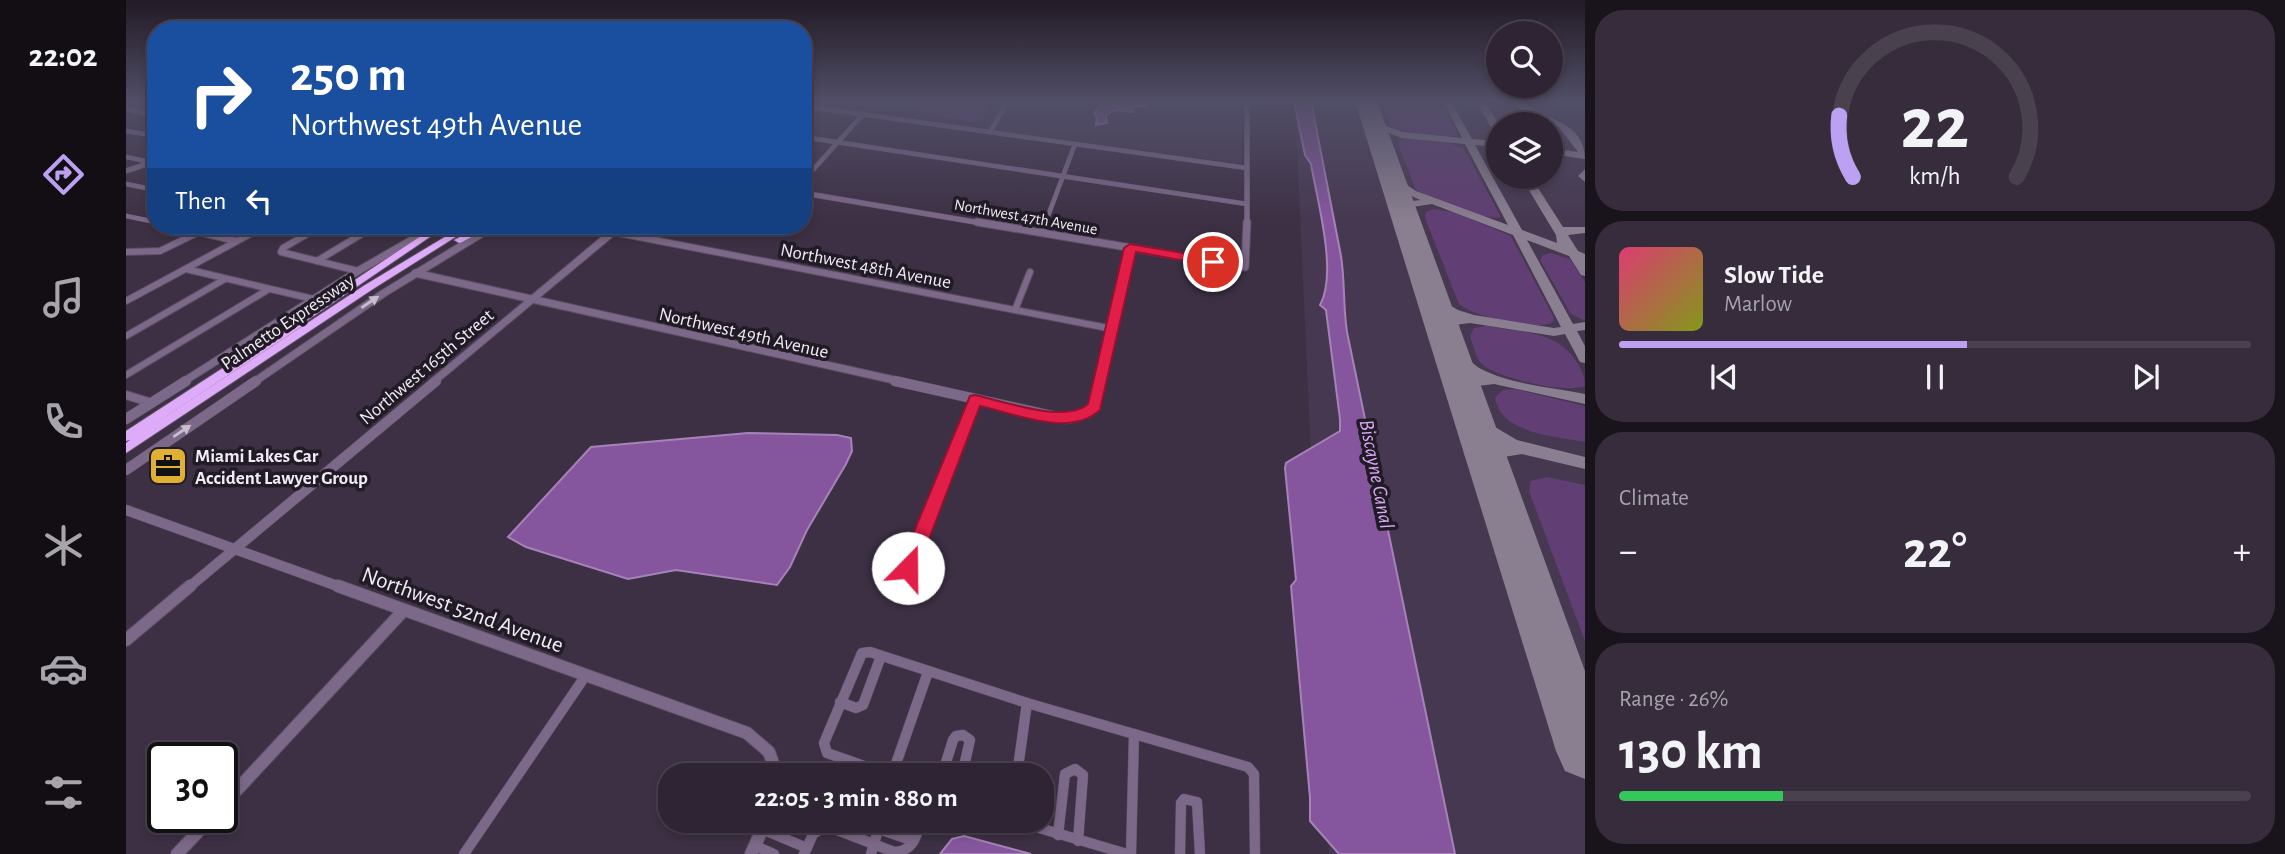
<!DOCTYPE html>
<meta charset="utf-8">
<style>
body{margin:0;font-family:"Alegreya Sans",sans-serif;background:#362c3b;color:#f1f3f6;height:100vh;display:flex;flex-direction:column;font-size:26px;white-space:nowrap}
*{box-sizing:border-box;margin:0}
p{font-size:23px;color:#a7a4ac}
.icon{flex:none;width:38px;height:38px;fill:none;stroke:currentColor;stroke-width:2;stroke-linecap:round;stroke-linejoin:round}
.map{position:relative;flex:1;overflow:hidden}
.sheet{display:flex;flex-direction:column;gap:10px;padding:10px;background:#19141c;width:700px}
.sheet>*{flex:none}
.banner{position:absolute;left:21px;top:21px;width:665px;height:214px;border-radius:28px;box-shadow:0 4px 10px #0003,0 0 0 2px #49414e;background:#1a4fa0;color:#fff;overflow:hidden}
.buttons{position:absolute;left:1360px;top:21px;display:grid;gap:14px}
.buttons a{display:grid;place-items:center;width:77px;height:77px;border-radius:50%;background:#2e2433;box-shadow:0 4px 10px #0003,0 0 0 2px #49414e;font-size:35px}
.speed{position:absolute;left:21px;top:742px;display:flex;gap:14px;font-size:35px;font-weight:700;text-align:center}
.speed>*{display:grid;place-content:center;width:91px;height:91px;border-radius:50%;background:#2e2433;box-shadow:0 4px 10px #0003,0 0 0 2px #49414e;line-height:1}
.speed .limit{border:4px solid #111;border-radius:10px;background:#fff;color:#111}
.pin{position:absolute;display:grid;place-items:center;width:60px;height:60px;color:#fff;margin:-30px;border:4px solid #fff;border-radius:50%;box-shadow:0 2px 7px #0007}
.me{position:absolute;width:77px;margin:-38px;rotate:22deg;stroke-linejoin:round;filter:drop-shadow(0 0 5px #0008)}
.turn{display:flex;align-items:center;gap:24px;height:147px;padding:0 28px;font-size:32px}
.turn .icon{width:91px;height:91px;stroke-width:2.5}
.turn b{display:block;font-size:49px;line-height:60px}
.then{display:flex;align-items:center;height:66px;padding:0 28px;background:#0003;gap:14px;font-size:26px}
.big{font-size:52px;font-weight:600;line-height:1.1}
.sheet .card{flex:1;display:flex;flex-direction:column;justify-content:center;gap:10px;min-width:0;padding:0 24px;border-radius:28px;background:#362c3b}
.sheet .dial{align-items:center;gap:0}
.dial svg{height:182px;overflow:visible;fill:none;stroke:#49414e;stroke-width:7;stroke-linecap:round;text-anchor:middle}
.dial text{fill:#f1f3f6;stroke:none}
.song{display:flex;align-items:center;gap:21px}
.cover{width:84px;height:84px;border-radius:10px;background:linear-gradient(135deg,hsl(340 70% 55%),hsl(70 70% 35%))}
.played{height:7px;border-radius:4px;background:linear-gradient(90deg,#bca0f2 55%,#49414e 55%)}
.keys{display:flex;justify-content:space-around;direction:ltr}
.heat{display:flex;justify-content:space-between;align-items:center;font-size:38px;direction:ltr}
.charge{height:10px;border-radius:5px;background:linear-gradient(90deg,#34c759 26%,#49414e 0)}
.trip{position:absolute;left:532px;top:763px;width:396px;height:70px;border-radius:28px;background:#2e2433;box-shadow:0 4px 10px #0003,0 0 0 2px #49414e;font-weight:600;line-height:70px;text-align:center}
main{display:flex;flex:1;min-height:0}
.dock{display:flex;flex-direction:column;width:126px;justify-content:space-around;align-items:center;background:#120e14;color:#a7a4ac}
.dock .icon{width:49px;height:49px}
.dock .selected{color:#bca0f2}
.dock b{font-size:32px;color:#f1f3f6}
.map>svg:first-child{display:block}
.built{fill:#473851;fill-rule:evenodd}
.green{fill:#613e73}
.water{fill:#85569e;stroke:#a682b9;stroke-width:2}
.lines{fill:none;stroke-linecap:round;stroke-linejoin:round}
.taxiway{fill:#8a7f90;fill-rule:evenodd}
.runway{fill:#8a7f90;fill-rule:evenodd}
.minor-far3-casing{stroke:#5a4e61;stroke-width:5}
.minor-far2-casing{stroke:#5a4e61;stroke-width:8}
.minor-far1-casing{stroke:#5a4e61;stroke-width:10}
.minor-casing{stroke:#5a4e61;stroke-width:11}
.tertiary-far3-casing{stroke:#5a4e61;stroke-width:6}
.tertiary-far2-casing{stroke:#5a4e61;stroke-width:9}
.tertiary-far1-casing{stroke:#5a4e61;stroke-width:11}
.tertiary-casing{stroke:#5a4e61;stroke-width:14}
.motorway-casing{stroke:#5a4e61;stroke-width:2}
.minor-far3{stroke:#7c6888;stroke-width:4.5}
.minor-far2{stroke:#7c6888;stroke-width:6}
.minor-far1{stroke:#7c6888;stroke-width:8}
.minor{stroke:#7c6888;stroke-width:10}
.tertiary-far3{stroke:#7c6888;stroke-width:5}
.tertiary-far2{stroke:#7c6888;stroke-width:7}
.tertiary-far1{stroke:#7c6888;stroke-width:10}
.tertiary{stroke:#7c6888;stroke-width:12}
.motorway{fill:#deabf9;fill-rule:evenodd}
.oneway{fill:#c9bcd0}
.route{fill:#e11d48;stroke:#92132f;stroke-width:2}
.labels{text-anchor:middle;stroke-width:7;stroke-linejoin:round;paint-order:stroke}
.far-street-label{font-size:16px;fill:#f2eaf7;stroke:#201b24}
.street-label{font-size:19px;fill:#f2eaf7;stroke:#201b24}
.poi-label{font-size:19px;font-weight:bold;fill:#f2eaf7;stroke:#201b24;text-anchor:start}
.water-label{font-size:21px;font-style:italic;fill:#dca9f8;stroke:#201b24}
.near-street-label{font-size:23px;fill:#f2eaf7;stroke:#201b24}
</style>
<main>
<nav class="dock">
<b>22:02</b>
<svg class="icon selected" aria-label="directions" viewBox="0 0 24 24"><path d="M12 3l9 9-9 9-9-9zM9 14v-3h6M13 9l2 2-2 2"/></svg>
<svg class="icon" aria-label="music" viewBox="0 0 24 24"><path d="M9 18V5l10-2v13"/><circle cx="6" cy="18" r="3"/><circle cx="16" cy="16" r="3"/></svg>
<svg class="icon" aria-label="phone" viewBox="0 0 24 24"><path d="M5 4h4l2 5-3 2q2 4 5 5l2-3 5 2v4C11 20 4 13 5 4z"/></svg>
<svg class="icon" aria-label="climate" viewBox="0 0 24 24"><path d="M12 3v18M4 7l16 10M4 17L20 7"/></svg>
<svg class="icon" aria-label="car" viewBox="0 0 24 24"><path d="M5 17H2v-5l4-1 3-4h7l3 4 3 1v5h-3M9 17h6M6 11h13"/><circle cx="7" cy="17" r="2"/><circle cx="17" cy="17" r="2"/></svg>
<svg class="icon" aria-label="filters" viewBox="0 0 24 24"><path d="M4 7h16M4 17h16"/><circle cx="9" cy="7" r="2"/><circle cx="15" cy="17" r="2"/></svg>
</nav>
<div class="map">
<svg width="1459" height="854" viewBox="0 0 1459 854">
<rect width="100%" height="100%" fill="#3d3044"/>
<!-- built -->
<g class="built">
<path d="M748,101H1116V164L738,113Z"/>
<path d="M1169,101H1459V854H1203ZM1372,124H1424V177H1372Z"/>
</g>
<!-- green -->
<g class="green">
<path d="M802,101H865L856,120L847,122L793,112Z"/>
<path d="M1256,101H1315L1332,135L1319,138L1271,130L1265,126Z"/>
<path d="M1282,138L1324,143L1338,149L1375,217C1361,222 1304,199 1290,190L1272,144L1273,140Z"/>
<path d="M1308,209L1328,212L1385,236L1428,318L1427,322C1410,332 1349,317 1333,304L1299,218L1300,212Z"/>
<path d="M1425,253L1444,259L1459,282V321L1445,314L1414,260L1417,255Z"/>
<path d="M1361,326C1397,333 1434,330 1453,366C1457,373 1459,378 1459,386C1441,394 1367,378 1354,362C1349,355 1347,344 1344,336L1348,328Z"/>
<path d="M1389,389L1459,406V442C1429,436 1374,434 1369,397L1377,390Z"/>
<path d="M1421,477L1459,485V641L1403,491L1405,481Z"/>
</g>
<!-- water -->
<g class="water">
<path d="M974,101H1019L1021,103V106H1007L1006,112C997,111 987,107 980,116L981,123L970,125L971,118L968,113L975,104Z"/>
<path d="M1168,101H1185L1215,256C1219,281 1217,306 1221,332L1329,854H1213L1184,821V798L1165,586L1170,580L1159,468L1160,463L1214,431V419L1200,310L1194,305C1212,273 1191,200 1185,164L1179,155Z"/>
<path d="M622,433L711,435L725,438L726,451L720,464L681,530L664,567L651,585L550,570L502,579L400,547L382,537L465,447Z"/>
<path d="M838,836L905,854H814L826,839Z"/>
</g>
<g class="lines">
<!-- taxiway -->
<g class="taxiway">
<path d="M1317,101H1325L1346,139L1372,141V147L1349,145L1396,230L1431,243L1430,235L1395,177H1405L1437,227H1459V233L1442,235L1452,251L1459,254V276L1455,275L1443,256L1401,240L1447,324L1459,322V330L1451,331L1459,346V363L1454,362L1439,334L1428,336L1344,323L1328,325L1323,336L1318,337L1311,333C1311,325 1317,318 1325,317L1302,302L1300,299L1307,295L1332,310L1348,315L1428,328L1435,327L1387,235L1306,204L1286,207L1277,214L1271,211L1279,202L1294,200L1267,187L1261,178L1266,175L1290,191L1382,225L1339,144L1275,138L1242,124L1247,121L1277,132L1336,138Z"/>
<path d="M1350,101H1358L1373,124L1372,134L1367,131Z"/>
<path d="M1387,101H1396C1417,121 1459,120 1459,159L1424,154V148L1452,152L1433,127L1396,111Z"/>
<path d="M1459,169V182L1452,176Z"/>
<path d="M1324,346C1335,349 1344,363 1355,369C1387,385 1425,387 1459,394V404L1368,384L1352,386L1343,396H1333L1330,393L1342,379L1349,377C1336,371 1326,362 1317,350L1319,347Z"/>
<path d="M1347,414L1391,440L1459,457V469L1396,454L1378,457L1368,468H1356L1354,464C1359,455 1365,448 1375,446L1341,423L1339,419Z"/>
<path d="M1444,695L1452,698L1459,706V734L1451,730L1433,705L1436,698Z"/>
</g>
<!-- runway -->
<path class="runway" d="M1229,101H1251L1459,671V779L1439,771L1430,751Z"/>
<defs>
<g id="minor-far3">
<path d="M677,106L1121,168"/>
<path d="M0,109L30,115"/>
<path d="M0,131L30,136"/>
<path d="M864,132L882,101"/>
<path d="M677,137L1121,204"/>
<path d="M0,157L29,163"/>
<path d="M677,181L737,114"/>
<path d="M0,184L30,190"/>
<path d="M0,216L30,222"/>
<path d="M919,224L949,144"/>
</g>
<g id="minor-far2">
<path d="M47,226L110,241"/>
<path d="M195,226L157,248L155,252L232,271"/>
<path d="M487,232L987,329"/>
<path d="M916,233L920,222"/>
<path d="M0,252L34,251L85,226"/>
<path d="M191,261L249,226"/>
<path d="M60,269L187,299"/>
<path d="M0,301L139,226"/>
<path d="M889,310L904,272"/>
<path d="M0,336L99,279"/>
<path d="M0,375L143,289"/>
</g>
<g id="minor-far1">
<path d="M0,395L26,403"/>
<path d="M782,567L849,400"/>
</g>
<g id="minor">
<path d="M714,702L730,708L737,705L755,656"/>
<path d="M764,775L701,753L698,743L736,653L744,652L901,703L1122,767L1128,774L1129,854"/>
<path d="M766,775L802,672"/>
<path d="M816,775L827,740L830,736L837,735L844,740L836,775"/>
<path d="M891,775L901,703"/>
<path d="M730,821L779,838L791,826"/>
<path d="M890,821L1001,854"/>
<path d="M636,829L681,848"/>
<path d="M688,833L701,826L768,852C787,851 790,838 795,821"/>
<path d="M932,835L939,774L949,769L957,775L952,841"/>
<path d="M629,846L648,854"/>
<path d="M338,854L460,675"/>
<path d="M678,854L693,821"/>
<path d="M745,854L752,830"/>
<path d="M1005,854L1008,734"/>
<path d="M1054,854L1055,803L1058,799L1071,802L1074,854"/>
</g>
<g id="tertiary-far3">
<path d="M1121,101V224"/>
<path d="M0,171L30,161"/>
<path d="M677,193L861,224"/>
</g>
<g id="tertiary-far2">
<path d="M851,222L1119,267L1121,222"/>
<path d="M289,273L777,382"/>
<path d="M57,382L232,271L310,226"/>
<path d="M128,382L258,293L368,226"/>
<path d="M307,382L494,226"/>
<path d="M975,382L1005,248"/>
</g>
<g id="tertiary-far1">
<path d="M769,381L940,419C969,414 969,408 975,381"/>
<path d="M0,419L60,381"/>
<path d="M0,470L130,381"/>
<path d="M0,510L217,588"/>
<path d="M62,588L310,381"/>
</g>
<g id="tertiary">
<path d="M212,586L621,733L643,752L651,775"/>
<path d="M0,640L64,586"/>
<path d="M96,806L278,610"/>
<path d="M51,854L86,817"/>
<path d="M625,854L640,821"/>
</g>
<g id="motorway">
<path d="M310,226H320L179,322L178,325L7,438L239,285L337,226H347L247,289L0,453V443L4,440L0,441V431L163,325L164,323Z"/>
<path d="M355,226H366L336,242L333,243L328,240Z"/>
</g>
</defs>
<!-- minor-far3 casing -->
<use href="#minor-far3" class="minor-far3-casing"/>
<!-- minor-far2 casing -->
<use href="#minor-far2" class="minor-far2-casing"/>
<!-- minor-far1 casing -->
<use href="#minor-far1" class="minor-far1-casing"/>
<!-- minor casing -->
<use href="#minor" class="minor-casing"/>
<!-- tertiary-far3 casing -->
<use href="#tertiary-far3" class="tertiary-far3-casing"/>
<!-- tertiary-far2 casing -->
<use href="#tertiary-far2" class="tertiary-far2-casing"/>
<!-- tertiary-far1 casing -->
<use href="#tertiary-far1" class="tertiary-far1-casing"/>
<!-- tertiary casing -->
<use href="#tertiary" class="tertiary-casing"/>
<!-- motorway casing -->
<use href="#motorway" class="motorway-casing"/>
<!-- minor-far3 -->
<use href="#minor-far3" class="minor-far3"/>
<!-- minor-far2 -->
<use href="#minor-far2" class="minor-far2"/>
<!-- minor-far1 -->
<use href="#minor-far1" class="minor-far1"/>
<!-- minor -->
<use href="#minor" class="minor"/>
<!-- tertiary-far3 -->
<use href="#tertiary-far3" class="tertiary-far3"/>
<!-- tertiary-far2 -->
<use href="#tertiary-far2" class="tertiary-far2"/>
<!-- tertiary-far1 -->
<use href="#tertiary-far1" class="tertiary-far1"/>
<!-- tertiary -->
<use href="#tertiary" class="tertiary"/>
<!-- motorway -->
<use href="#motorway" class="motorway"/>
</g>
<!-- one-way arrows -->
<defs><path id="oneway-solid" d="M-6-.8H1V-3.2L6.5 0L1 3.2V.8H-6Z" transform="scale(1.75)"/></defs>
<g class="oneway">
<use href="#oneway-solid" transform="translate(244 302) rotate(-34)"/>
<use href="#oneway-solid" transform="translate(56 431) rotate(-34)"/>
</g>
<!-- sky -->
<linearGradient id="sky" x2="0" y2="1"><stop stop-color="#221a25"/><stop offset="0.46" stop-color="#514e67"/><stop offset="1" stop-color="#514e67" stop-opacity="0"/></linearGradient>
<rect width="1459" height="220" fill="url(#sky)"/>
<!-- route -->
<path class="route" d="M1004,244L1087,258L1093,262L1087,266L1010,252L974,410C944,438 890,414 854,406L792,568L789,573L782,575L775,573L773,568L844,396L849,395C877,401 940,424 962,404L998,248Z"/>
<!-- icons -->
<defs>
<symbol id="office-square" viewBox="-11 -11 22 22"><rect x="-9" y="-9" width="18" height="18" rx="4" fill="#e0b034" stroke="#201b24"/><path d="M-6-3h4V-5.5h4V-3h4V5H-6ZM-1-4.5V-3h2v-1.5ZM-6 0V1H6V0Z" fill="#111"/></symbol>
</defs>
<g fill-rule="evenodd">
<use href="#office-square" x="20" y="444" width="44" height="44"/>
</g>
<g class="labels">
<!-- far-street labels -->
<g class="far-street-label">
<text transform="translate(900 216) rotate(10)" y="6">Northwest 47th Avenue</text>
</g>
<!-- street labels -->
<g class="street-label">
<text transform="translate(740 265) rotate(11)" y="7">Northwest 48th Avenue</text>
<text transform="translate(161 321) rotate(-34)" y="7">Palmetto Expressway</text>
<text transform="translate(618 332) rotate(13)" y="7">Northwest 49th Avenue</text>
<text transform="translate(300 366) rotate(-40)" y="7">Northwest 165th Street</text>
</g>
<!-- poi labels -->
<g class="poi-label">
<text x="69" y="462">Miami Lakes Car<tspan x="69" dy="22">Accident Lawyer Group</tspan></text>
</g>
<!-- water labels -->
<g class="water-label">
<text transform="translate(1251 474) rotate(79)" y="7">Biscayne Canal</text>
</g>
<!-- near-street labels -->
<g class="near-street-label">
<text transform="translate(337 609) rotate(20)" y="8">Northwest 52nd Avenue</text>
</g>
</g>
</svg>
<div class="buttons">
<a><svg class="icon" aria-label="search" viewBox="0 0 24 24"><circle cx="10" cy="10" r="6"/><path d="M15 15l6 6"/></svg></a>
<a><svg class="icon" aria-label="layers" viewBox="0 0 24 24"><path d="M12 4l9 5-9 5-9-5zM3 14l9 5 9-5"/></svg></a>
</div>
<div class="speed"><div class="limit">30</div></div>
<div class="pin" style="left:1087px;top:262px;background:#d93025"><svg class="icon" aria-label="arrive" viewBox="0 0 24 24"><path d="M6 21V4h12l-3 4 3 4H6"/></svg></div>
<svg class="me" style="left:782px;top:568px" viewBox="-20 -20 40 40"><circle r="19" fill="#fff"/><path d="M0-13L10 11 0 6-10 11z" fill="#e11d48"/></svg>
<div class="trip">22:05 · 3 min · 880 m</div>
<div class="banner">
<div class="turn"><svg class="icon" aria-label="right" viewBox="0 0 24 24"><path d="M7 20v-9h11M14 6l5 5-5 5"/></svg><div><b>250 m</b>Northwest 49th Avenue</div></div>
<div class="then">Then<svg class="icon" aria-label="left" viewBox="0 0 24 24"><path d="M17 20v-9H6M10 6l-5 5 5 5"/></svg></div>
</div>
</div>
<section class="sheet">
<div class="card dial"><svg viewBox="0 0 100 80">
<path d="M14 69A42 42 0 1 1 86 69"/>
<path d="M14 69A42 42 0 0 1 8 42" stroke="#bca0f2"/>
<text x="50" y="56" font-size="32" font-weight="700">22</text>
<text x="50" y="72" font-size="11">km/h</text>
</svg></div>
<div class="card">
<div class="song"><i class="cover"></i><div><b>Slow Tide</b><p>Marlow</p></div></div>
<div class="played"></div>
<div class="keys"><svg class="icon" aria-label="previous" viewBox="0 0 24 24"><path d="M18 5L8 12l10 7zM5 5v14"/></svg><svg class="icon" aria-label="pause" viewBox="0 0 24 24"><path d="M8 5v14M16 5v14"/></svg><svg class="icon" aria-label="next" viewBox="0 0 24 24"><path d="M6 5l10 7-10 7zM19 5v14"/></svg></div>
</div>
<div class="card"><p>Climate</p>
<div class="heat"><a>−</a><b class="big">22°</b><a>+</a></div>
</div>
<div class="card"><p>Range · 26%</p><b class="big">130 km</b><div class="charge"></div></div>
</section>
</main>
